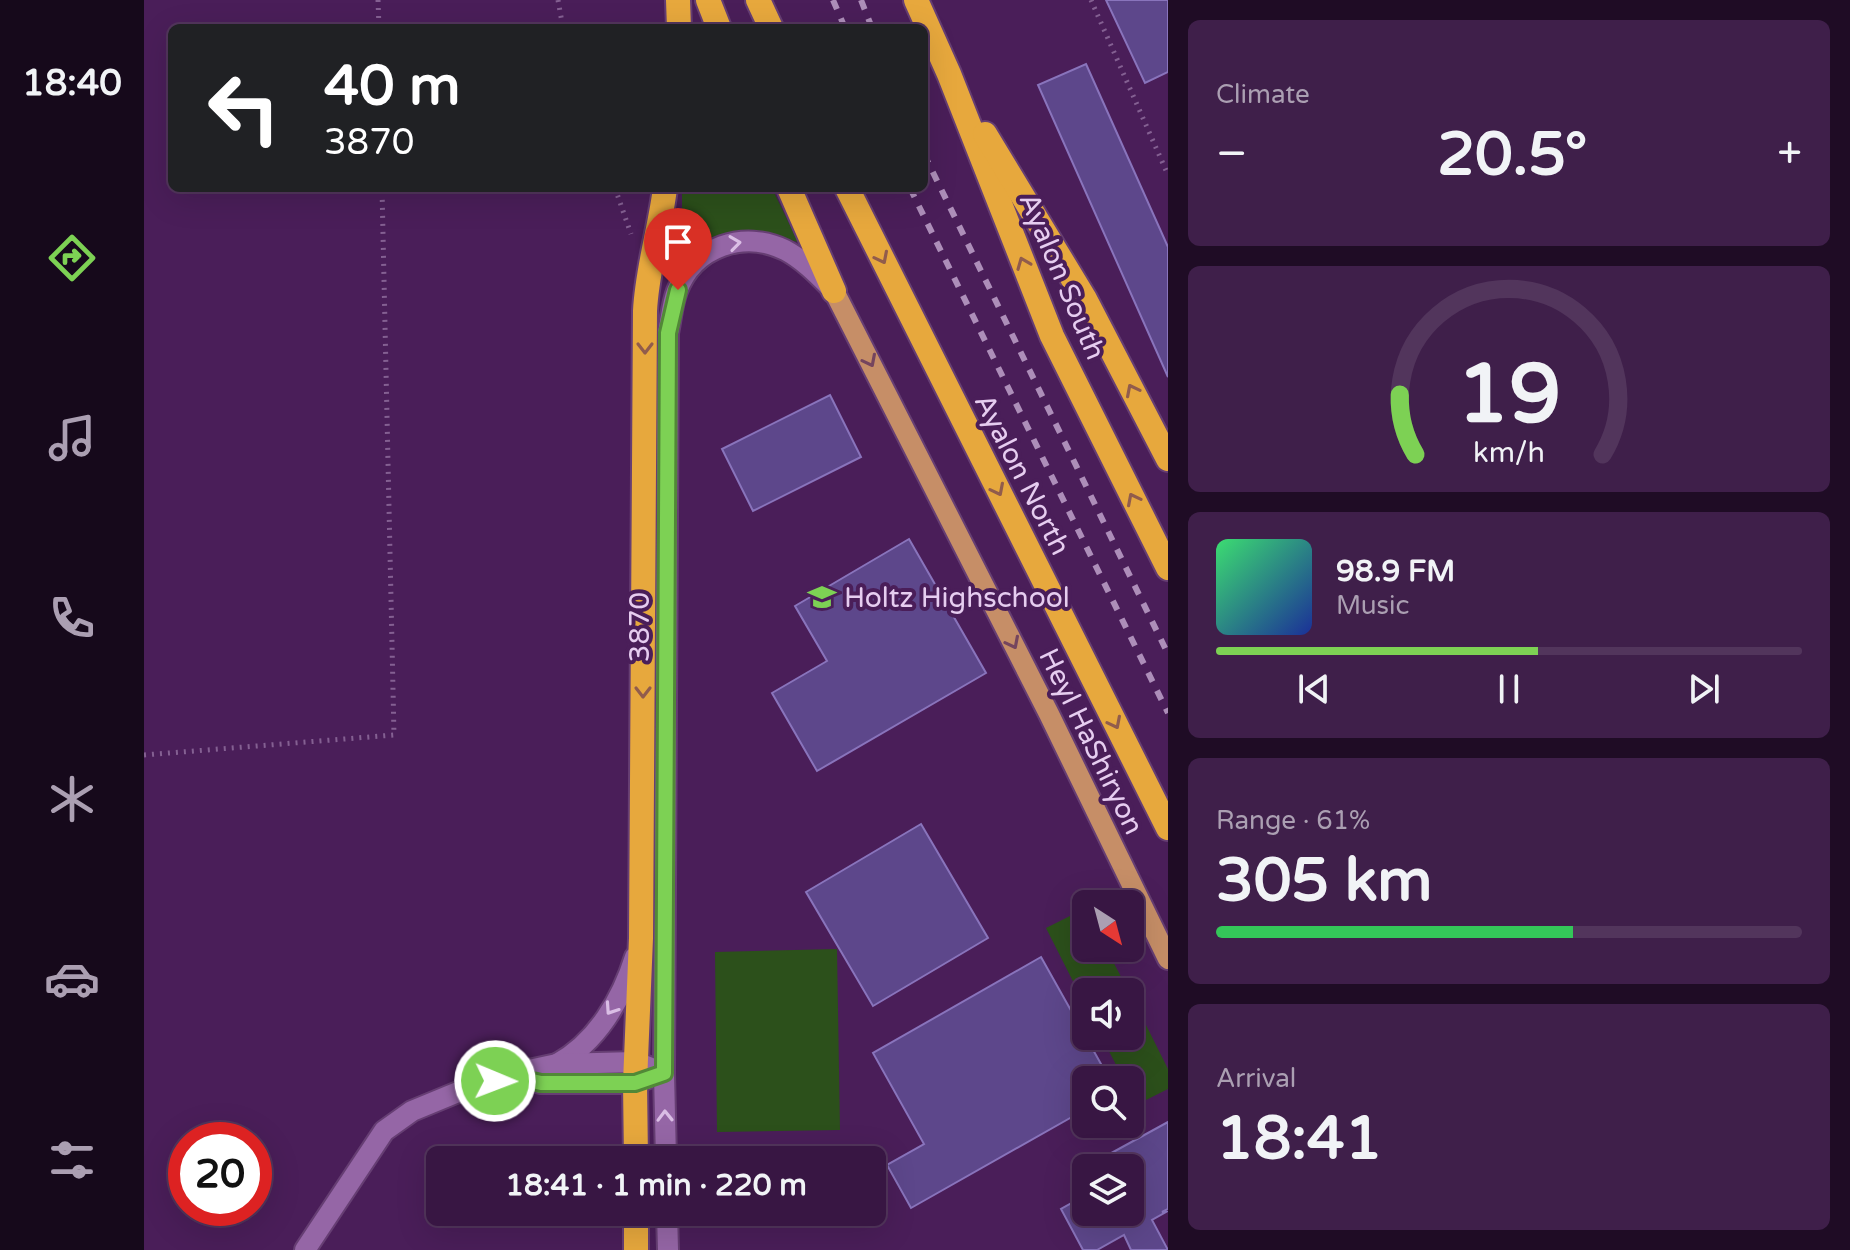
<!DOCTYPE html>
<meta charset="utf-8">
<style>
body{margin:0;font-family:"Varela Round",sans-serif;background:#3f1f4a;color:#f1f3f6;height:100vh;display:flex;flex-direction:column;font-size:30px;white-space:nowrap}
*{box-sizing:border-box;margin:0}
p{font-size:26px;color:#ab9fb2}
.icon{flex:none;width:44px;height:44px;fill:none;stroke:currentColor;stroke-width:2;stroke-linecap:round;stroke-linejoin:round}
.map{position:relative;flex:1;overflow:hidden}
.panel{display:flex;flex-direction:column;gap:20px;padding:20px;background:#1f0c25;width:682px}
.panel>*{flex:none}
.guide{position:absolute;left:24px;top:24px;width:760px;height:168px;border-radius:12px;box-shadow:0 8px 32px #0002,0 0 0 2px #52355c;background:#202124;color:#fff;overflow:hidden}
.needle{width:52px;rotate:144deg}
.fabs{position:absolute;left:928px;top:890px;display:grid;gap:16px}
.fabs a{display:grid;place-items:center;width:72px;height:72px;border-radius:12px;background:#381643;box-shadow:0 8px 32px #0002,0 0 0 2px #52355c;font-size:40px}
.speed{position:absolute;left:24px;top:1122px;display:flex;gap:16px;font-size:40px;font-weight:700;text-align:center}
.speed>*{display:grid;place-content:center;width:104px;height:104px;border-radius:50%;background:#381643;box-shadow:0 8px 32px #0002,0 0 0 2px #52355c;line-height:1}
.speed .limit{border:12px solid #d22;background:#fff;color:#111}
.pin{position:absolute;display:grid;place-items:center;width:68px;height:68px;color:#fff;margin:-82px -34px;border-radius:50% 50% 50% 0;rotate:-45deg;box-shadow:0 0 8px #0007}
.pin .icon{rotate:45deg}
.me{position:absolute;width:88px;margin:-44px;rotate:91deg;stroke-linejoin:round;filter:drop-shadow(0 0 6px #0008)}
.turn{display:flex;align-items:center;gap:28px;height:168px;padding:0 24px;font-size:36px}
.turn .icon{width:104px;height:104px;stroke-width:2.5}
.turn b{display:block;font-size:56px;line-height:68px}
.big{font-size:60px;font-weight:700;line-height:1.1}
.panel .widget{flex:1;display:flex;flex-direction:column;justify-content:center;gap:12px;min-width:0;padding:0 28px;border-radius:12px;background:#3f1f4a}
.panel .dial{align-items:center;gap:0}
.dial svg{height:208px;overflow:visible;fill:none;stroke:#52355c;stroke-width:7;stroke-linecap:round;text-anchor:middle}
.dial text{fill:#f1f3f6;stroke:none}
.song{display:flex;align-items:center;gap:24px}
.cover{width:96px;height:96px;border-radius:12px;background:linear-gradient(135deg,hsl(140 70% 55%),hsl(230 70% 35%))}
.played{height:8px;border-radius:4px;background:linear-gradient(90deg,#7dd154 55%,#52355c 55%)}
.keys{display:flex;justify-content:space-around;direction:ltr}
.heat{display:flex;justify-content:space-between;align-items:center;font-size:44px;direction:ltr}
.charge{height:12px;border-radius:6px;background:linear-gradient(90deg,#34c759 61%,#52355c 0)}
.trip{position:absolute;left:282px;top:1146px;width:460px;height:80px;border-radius:12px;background:#381643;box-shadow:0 8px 32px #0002,0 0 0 2px #52355c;font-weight:700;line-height:80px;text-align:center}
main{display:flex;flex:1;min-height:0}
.dock{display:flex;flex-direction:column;width:144px;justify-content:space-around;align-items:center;background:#16091b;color:#ab9fb2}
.dock .icon{width:56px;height:56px}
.dock .current{color:#7dd154}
.dock b{font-size:36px;color:#f1f3f6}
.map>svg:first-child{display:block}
.green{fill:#2c501b}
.building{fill:#5d478b;stroke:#8974bc;stroke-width:2}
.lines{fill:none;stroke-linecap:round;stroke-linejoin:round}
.minor-casing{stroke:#663e73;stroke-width:24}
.major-casing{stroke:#663e73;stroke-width:24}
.highway-casing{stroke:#663e73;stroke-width:28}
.path{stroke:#846092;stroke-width:5;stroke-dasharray:2 6;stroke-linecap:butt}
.minor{stroke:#9566a6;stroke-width:20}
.major{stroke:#c68e67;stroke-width:20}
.highway{stroke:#e7a83d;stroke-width:24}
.rail{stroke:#ad8eb9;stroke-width:6;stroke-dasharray:10 10;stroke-linecap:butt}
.oneway{stroke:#dabee5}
.oneway2{stroke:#915c4c}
.oneway3{stroke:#75455e}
.route-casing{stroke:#518837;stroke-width:20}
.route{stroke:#7dd154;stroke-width:14}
.labels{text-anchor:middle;stroke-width:8;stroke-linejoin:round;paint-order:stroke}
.street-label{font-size:28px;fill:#e6cdf0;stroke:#4a1e59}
.poi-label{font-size:28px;fill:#e6cdf0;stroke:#4a1e59;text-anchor:start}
</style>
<main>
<nav class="dock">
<b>18:40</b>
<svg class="icon current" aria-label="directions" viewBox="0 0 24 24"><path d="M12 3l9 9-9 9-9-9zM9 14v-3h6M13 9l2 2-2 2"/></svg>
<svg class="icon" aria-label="music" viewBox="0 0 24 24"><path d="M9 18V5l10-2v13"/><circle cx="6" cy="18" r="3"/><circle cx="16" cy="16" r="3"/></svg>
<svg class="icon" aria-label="phone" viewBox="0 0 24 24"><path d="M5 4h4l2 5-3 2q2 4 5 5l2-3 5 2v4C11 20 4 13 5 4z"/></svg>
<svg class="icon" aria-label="climate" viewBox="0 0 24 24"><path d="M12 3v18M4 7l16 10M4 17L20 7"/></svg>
<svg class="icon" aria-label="car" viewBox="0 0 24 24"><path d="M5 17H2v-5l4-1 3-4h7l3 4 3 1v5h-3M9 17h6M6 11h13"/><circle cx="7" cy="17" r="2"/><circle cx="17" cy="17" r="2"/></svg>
<svg class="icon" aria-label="filters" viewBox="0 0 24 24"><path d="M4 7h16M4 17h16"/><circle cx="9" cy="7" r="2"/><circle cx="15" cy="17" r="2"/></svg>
</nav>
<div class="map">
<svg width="1024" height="1250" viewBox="0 0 1024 1250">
<rect width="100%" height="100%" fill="#4a1e59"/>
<!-- green -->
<g class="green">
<path d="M538,188H628L654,242L602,230L564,238L538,257Z"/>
<path d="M942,908V948H962L985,992H942V1007L902,928Z"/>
<path d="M693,949L696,1130L573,1132L571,952Z"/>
<path d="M989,999L1024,1069V1089L992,1105L986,1092V1080H980L957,1036H986V1000Z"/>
</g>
<!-- building -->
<g class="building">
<path d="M962,0H1024V72L1001,83Z"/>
<path d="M942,64L1024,247V377L894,85Z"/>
<path d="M686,395L717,457L609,511L578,449Z"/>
<path d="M765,539L842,673L673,771L628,693L683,661L651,606Z"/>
<path d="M777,824L844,938L729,1006L662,892Z"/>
<path d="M897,957L966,1080H942V1109L767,1208L743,1165L780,1144L729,1053Z"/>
<path d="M1024,1122V1209L1018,1212H1022L1008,1220L1024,1250H987L980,1235L953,1250H939L917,1209L942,1195V1212H986V1168H940Z"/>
</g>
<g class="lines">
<defs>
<g id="minor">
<path d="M413,1064C453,1042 478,999 491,957"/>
<path d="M371,1077L397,1083H491L505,1078"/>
<path d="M522,1160L520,1073L524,333C527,319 528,304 533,291C550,246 600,230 641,250C658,259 672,273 685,286"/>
<path d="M523,1212L524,1250"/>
<path d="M161,1250L240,1131L268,1111L331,1085L371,1077L385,1070L413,1064L492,1062L520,1073"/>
</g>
<path id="major" d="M690,291L905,714L1024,959"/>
<g id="highway">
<path d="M534,0L535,28"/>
<path d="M564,0L575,28"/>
<path d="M614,0L627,28"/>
<path d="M772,0L805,74L908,336L1024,568"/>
<path d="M841,134L941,299L1024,459"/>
<path d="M645,188L690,291"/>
<path d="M703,188L1024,828"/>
<path d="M492,1160L491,1083L497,938L501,311C503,269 516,229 521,188"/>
<path d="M492,1212V1250"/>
</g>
</defs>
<!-- minor casing -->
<use href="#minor" class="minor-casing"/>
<!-- major casing -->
<use href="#major" class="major-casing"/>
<!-- highway casing -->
<use href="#highway" class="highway-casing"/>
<!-- path -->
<g class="path">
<path d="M234,0L235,28"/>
<path d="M414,0L419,28"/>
<path d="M947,0L1024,175"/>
<path d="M471,188L487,234"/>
<path d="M0,755L250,735L238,188"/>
</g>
<!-- minor -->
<use href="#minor" class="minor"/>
<!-- major -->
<use href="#major" class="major"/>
<!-- highway -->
<use href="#highway" class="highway"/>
<!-- rail -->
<g class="rail">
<path d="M689,0L701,28"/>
<path d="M717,0L728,28"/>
<path d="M780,154L1024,654"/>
<path d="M766,188L1024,713"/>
</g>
</g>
<!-- one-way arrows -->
<defs><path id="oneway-chevron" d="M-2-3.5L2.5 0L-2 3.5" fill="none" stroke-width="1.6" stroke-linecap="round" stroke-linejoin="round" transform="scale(2)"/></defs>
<g class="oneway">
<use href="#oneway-chevron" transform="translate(591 243) rotate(-8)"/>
<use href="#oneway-chevron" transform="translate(467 1009) rotate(124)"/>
<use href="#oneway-chevron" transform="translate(521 1116) rotate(-91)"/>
</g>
<g class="oneway2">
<use href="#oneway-chevron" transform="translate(738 258) rotate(63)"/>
<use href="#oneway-chevron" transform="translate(879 263) rotate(-112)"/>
<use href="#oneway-chevron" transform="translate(501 348) rotate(90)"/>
<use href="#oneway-chevron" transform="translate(988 390) rotate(-117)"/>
<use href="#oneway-chevron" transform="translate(854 490) rotate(63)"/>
<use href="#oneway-chevron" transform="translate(989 499) rotate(-117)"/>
<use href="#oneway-chevron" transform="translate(499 692) rotate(90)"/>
<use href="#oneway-chevron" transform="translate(971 723) rotate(63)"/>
</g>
<g class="oneway3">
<use href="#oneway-chevron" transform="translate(726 361) rotate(63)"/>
<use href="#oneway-chevron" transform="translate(869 643) rotate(63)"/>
</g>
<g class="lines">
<defs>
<path id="route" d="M351,1081L371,1077L397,1083H491L520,1073L524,333L534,290"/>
</defs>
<!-- route casing -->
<use href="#route" class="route-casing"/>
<!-- route -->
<use href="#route" class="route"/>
</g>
<!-- icons -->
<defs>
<symbol id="school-bare" viewBox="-9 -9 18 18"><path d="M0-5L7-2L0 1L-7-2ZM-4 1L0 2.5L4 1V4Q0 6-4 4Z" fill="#7dd154" stroke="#4a1e59" stroke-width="2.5" paint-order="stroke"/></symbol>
</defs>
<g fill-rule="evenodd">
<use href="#school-bare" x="658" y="577" width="40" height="40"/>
</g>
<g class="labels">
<!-- street labels -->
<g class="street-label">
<text transform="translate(919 276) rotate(67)" y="10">Ayalon South</text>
<text transform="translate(879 474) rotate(63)" y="10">Ayalon North</text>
<text transform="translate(495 627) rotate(-90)" y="10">3870</text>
<text transform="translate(948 741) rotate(64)" y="10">Heyl HaShiryon</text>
</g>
<!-- poi labels -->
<g class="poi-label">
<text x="700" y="607">Holtz Highschool</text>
</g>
</g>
</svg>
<div class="fabs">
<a><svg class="needle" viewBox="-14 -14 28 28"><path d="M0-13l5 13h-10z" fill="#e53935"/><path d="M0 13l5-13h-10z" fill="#ab9fb2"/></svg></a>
<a><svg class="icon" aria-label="sound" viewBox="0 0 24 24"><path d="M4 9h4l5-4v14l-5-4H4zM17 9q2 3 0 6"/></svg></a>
<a><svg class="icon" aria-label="search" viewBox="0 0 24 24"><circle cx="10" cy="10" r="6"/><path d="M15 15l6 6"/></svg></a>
<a><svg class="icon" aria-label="layers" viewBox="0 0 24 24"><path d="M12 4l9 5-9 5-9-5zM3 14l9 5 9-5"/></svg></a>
</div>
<div class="speed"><div class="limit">20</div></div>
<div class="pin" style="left:534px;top:290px;background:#d93025"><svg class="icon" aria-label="arrive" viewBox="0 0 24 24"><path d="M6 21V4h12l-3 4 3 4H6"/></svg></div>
<svg class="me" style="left:351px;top:1081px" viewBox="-20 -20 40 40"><circle r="17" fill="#7dd154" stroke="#fff" stroke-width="3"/><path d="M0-11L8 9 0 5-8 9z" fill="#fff"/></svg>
<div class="trip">18:41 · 1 min · 220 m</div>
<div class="guide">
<div class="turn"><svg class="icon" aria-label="left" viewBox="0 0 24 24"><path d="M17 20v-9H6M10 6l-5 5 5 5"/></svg><div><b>40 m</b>3870</div></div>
</div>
</div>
<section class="panel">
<div class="widget"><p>Climate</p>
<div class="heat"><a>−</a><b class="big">20.5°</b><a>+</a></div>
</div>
<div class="widget dial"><svg viewBox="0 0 100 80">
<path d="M14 69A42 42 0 1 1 86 69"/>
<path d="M14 69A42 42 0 0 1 8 46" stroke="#7dd154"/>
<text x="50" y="56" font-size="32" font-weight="700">19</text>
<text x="50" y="72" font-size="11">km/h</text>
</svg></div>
<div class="widget">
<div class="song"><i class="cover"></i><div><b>98.9 FM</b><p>Music</p></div></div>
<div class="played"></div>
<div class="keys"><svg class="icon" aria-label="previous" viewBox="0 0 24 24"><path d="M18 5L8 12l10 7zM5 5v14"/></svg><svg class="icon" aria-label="pause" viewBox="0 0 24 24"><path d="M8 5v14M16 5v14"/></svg><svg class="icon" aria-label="next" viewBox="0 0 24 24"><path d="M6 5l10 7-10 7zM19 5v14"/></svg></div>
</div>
<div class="widget"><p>Range · 61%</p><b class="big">305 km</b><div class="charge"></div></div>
<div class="widget"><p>Arrival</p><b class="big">18:41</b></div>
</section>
</main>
